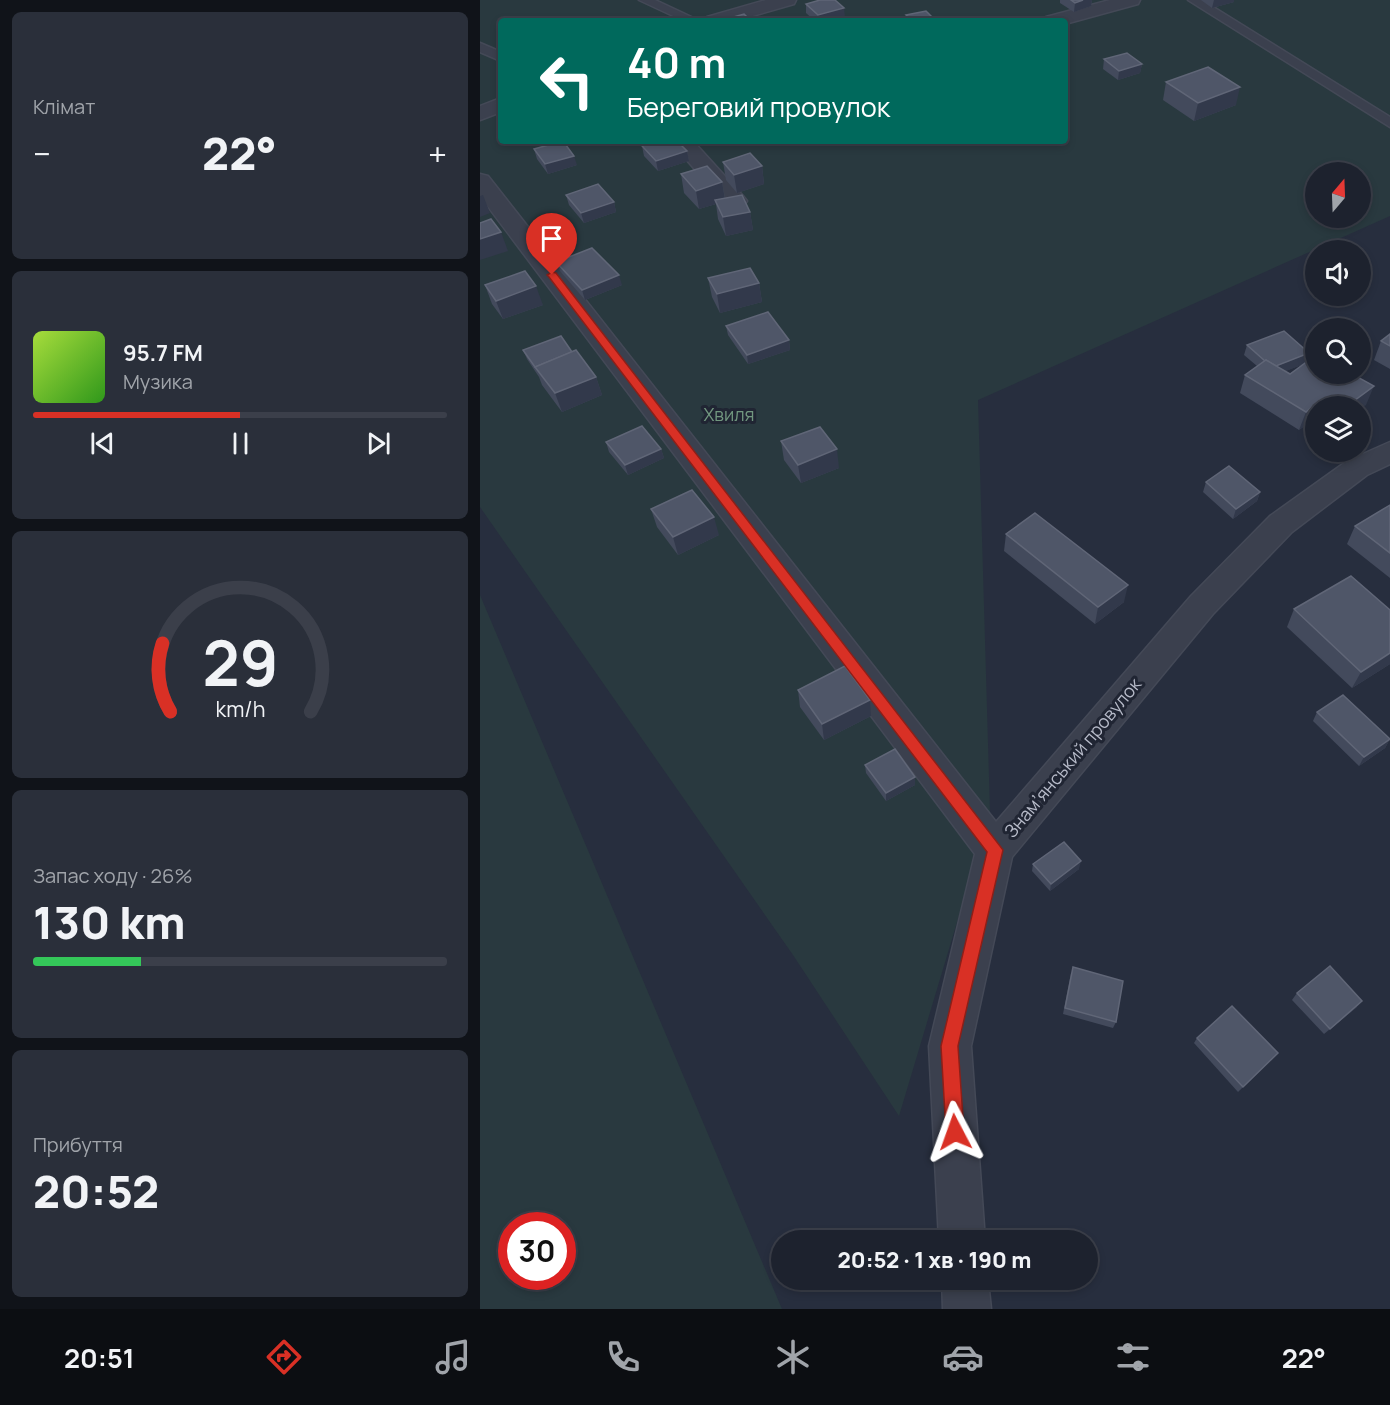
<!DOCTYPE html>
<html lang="uk">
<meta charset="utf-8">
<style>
body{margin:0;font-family:Manrope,sans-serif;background:#2a2f3a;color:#f1f3f6;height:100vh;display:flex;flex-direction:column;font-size:22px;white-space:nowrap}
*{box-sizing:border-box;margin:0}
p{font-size:20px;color:#a0a4aa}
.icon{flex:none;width:33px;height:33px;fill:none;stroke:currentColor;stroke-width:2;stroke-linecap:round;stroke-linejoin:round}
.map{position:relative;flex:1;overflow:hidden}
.details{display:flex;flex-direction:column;gap:12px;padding:12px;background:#101319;width:480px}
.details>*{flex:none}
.guide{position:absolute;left:18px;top:18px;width:570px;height:126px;border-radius:6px;box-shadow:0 3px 9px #0003,0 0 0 2px #3b3f4a;background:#00695c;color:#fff;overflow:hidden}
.needle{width:39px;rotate:19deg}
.fabs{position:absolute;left:825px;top:162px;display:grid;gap:12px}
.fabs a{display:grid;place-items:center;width:66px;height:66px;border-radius:50%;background:#1d222e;box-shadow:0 3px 9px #0003,0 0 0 2px #3b3f4a;font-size:30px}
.speed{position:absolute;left:18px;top:1212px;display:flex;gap:12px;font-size:30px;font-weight:700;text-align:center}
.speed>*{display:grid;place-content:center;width:78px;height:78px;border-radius:50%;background:#1d222e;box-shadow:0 3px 9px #0003,0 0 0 2px #3b3f4a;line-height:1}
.speed .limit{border:9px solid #d22;background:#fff;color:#111}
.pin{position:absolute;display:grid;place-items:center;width:51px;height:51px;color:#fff;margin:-62px -26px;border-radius:50% 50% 50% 0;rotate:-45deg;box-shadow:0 0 6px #0007}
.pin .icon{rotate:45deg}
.me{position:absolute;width:66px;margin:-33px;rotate:356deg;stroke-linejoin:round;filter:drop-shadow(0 0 4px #0008)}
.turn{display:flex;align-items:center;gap:21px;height:126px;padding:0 30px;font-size:27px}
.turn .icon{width:78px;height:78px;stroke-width:2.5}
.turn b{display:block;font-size:42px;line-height:51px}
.big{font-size:45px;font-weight:800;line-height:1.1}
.details .card{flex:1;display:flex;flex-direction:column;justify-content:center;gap:9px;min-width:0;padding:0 21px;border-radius:9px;background:#2a2f3a}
.details .dial{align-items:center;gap:0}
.dial svg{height:156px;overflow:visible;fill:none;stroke:#3b3f4a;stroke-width:7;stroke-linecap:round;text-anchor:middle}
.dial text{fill:#f1f3f6;stroke:none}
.song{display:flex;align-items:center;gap:18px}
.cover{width:72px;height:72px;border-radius:9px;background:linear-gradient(135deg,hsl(80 70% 55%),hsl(110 70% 35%))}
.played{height:6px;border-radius:3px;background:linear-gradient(90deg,#d93025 50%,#3b3f4a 50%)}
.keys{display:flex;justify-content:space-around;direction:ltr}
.heat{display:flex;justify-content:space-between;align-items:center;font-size:33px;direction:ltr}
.charge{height:9px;border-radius:4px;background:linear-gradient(90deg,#34c759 26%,#3b3f4a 0)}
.trip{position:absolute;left:291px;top:1230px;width:327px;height:60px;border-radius:30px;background:#1d222e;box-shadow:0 3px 9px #0003,0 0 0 2px #3b3f4a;font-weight:800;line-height:60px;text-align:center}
.tabs{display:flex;height:96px;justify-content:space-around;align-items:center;background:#0c0e12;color:#a0a4aa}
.tabs .icon{width:42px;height:42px}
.tabs .current{color:#d93025}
.tabs b{font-size:27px;color:#f1f3f6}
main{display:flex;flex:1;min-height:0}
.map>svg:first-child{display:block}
.green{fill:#29393f;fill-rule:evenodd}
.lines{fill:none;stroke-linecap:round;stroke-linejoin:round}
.lane-casing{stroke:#444957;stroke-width:3}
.street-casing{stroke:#444957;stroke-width:3}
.lane{fill:#3b404e;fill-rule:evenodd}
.street{fill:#3b404e;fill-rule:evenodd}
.wall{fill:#434a5c;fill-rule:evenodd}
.shaded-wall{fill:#32394b}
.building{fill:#4f5668;stroke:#606677;stroke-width:1.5}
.route{fill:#d93025;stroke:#8d1f18;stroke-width:1.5}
.labels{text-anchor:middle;stroke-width:6;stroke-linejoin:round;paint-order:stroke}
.park-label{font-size:18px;fill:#71977f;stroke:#202533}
.street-label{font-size:18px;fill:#b7bbc9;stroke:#202533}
</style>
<main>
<section class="details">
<div class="card"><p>Клімат</p>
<div class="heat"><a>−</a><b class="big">22°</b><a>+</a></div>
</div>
<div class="card">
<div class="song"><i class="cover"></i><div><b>95.7 FM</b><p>Музика</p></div></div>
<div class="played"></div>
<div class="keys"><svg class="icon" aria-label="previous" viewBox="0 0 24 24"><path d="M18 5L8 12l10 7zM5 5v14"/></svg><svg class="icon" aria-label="pause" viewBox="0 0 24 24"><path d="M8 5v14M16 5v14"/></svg><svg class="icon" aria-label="next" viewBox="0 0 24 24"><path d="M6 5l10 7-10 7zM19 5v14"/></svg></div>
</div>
<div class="card dial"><svg viewBox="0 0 100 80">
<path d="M14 69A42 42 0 1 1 86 69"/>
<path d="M14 69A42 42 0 0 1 10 34" stroke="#d93025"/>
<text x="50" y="56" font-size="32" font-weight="700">29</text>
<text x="50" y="72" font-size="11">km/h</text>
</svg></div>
<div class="card"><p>Запас ходу · 26%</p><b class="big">130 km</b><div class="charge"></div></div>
<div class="card"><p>Прибуття</p><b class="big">20:52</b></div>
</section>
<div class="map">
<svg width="910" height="1309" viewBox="0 0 910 1309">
<rect width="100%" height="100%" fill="#272e3e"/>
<!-- green -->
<g class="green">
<path d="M0,0H910V216L498,400L510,812L419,1116L313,955L0,507ZM21,21H585V141H21ZM836,172H880V218H836Z"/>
<path d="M0,595L302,1309H0ZM32,1226H82V1276H32Z"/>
</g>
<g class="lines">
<defs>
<g id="lane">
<path d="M159,0H175L220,21H204Z"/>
<path d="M708,0H722L910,117V127Z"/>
<path d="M0,43L21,52V61L0,52Z"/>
</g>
<g id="street">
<path d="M286,0H316L314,4L255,21H224L227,17Z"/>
<path d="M630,0H660L658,4L585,24V21H563L566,17Z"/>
<path d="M21,98V112L0,120V106Z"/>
<path d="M190,141H213L263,196L267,201L263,206L255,208L247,206Z"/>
<path d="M0,174L8,176L516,822L711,596L790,516L867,461L910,442V464L887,475L812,532L733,614L532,857L491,1046L505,1240H459L449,1046L495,854L0,196Z"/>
<path d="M462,1280H508L511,1309H463Z"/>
</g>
</defs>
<!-- lane casing -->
<use href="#lane" class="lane-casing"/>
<!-- street casing -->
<use href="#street" class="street-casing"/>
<!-- lane -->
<use href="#lane" class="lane"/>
<!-- street -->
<use href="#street" class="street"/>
</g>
<!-- wall -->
<g class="wall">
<path d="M580,0H612L611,6L594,12L580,3Z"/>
<path d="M721,0H754V2L732,8Z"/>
<path d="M326,4L365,17L349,21H335L326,13Z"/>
<path d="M426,15L456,21H426Z"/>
<path d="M624,59L662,64L660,73L638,80L623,69Z"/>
<path d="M686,82L756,105L714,121L683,100Z"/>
<path d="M21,102V114L20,113L17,104Z"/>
<path d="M162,146L207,151L209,161L178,171L164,156Z"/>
<path d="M54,149L97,165L68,174L57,159Z"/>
<path d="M243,162L282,166L284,184L257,193L246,180Z"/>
<path d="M201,174L242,182L245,198L270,212L273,230L246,236L238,219L236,204L219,209L204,193Z"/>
<path d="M86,195L134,202L136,212L104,223L89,205Z"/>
<path d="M76,262L142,285L105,300L80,271Z"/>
<path d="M228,278L279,283L282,302L240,313L232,297Z"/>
<path d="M5,285L63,305L23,319L12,304Z"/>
<path d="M246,326L309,340L310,350L268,364L248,335Z"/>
<path d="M910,334V369L894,360L901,341Z"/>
<path d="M767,345L826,362L886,405L880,406H836V420L834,419L819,430L760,393L765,375L777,366L764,355ZM824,364L810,374L805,371Z"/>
<path d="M43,350L92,352L116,377L122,395L82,412L62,385L59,377L47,359Z"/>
<path d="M301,441L359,468L321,483L304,460Z"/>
<path d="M126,442L181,449L184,458L148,475L129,452Z"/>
<path d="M726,482L780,492L777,501L753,519L723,492Z"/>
<path d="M910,505V578L867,544L875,526Z"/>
<path d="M171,509L239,535L198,555L177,527Z"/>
<path d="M526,534L644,602L615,624L524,551Z"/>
<path d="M814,609L910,610V664L872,688L807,627Z"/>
<path d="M318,690L391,716L344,740L320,707Z"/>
<path d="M837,712L910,739L905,748L879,766L833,721Z"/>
<path d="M385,765L435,777V785L406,801L386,773Z"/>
<path d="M553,864L599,869L570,891L552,871Z"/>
<path d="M591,973L636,1022L633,1028L583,1014Z"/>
<path d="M817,993L877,1007L844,1034L812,1000Z"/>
<path d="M717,1038L793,1058L758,1092L714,1043Z"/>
</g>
<!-- shaded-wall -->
<g class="shaded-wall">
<path d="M603,0H612L611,6L594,12L595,3Z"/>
<path d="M734,0H754V2L732,8Z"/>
<path d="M364,8L365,17L349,21H338V15Z"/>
<path d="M662,64L660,73L638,80L639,71Z"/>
<path d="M760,87L756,105L714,121L718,103Z"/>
<path d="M479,141H489L478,144Z"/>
<path d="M207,151L209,161L178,171L176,161Z"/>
<path d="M94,156L97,165L68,174L65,164Z"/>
<path d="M282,166L284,184L257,193L254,175Z"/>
<path d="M242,182L245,200H235L236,204L219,209L216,191Z"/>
<path d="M3,195L10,213L0,217V196Z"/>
<path d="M134,202L136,212L104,223L101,213Z"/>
<path d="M270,212L273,230L246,236L243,217Z"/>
<path d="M21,232L28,251L0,260V239Z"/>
<path d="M139,275L142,285L105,300L102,290Z"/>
<path d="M279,283L282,302L240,313L237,294Z"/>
<path d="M56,286L63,305L23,319L16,301Z"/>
<path d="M309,340L310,350L268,364L267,355Z"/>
<path d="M829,353L826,363L789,378L792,368Z"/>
<path d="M116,377L122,395L82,412L75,393Z"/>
<path d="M894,386L886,405L880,409V406H867Z"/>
<path d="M840,400L838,406H836V414L834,419L819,430L826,412Z"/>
<path d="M181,449L184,458L148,475L145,465Z"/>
<path d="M357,449L359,468L321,483L318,465Z"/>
<path d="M780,492L777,501L753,519L756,509Z"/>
<path d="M234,517L239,535L198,555L193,537Z"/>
<path d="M648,585L644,602L615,624L618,607Z"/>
<path d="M910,653V664L872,688L881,672Z"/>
<path d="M390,700L391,716L344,740L342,724Z"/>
<path d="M910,739L905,748L879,766L884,757Z"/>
<path d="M435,777V785L406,801V793Z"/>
<path d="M601,861L599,869L570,891L571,884Z"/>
<path d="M882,1001L877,1007L844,1034L850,1029Z"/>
</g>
<!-- building -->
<g class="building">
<path d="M340,0H355L364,8L338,15L326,4Z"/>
<path d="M591,0H603L595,3Z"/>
<path d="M446,11L456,21H432L426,15Z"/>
<path d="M264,14L271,21H239Z"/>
<path d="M647,53L662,64L639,71L624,59Z"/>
<path d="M728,67L760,87L718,103L686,82Z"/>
<path d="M21,102V108L17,104Z"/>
<path d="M83,141L94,156L65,164L54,149Z"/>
<path d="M179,141H197L207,151L176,161L162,146Z"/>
<path d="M270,153L282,166L254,175L243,162Z"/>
<path d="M227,166L242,182L216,191L201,174Z"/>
<path d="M118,184L134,202L101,213L86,195Z"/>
<path d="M262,195L270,212L243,217L235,200Z"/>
<path d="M11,219L21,232L0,239V223Z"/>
<path d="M112,248L139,275L102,290L76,262Z"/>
<path d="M270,268L279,283L237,294L228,278Z"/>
<path d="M45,271L56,286L16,301L5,285Z"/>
<path d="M288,312L309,340L267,355L246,326Z"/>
<path d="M804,331L829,353L796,366L786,360L785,361L767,345Z"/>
<path d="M910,334V346L901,341Z"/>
<path d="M81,336L92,352L55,367L43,350Z"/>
<path d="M96,350L116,377L75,393L55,367Z"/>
<path d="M836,355V374H872L894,386L867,406H850L840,400L826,412L765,375L786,360L810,374Z"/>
<path d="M162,426L181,449L145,465L126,442Z"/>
<path d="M340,427L357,449L318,465L301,441Z"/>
<path d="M749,466L780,492L756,509L726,482Z"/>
<path d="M212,490L234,517L193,537L171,509Z"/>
<path d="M910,505V553L875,526Z"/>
<path d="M555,513L648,585L618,607L526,534Z"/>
<path d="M871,576L910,610V653L881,672L814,609Z"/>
<path d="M365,666L390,700L342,724L318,690Z"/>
<path d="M863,695L910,739L884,757L837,712Z"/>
<path d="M415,749L435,777L406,793L385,765Z"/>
<path d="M584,842L601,861L571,884L553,864Z"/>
<path d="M850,966L882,1001L850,1029L817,993Z"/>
<path d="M593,967L643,981L636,1022L585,1008Z"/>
<path d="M752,1006L798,1053L763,1087L717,1038Z"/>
</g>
<!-- route -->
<path class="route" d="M72,272L76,273L520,846L523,850L478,1046L484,1132L482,1139L475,1141L469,1139L466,1132L461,1046L507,852L69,277L67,275Z"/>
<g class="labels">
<!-- park labels -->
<g class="park-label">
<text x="249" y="421">Хвиля</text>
</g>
<!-- street labels -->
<g class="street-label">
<text transform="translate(593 758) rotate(-50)" y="6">Знамʼянський провулок</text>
</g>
</g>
</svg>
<div class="fabs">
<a><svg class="needle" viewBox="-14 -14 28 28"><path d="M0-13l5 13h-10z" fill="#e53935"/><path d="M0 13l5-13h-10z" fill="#a0a4aa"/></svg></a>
<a><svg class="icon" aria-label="sound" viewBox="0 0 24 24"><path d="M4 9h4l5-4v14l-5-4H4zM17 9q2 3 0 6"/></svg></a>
<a><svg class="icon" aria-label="search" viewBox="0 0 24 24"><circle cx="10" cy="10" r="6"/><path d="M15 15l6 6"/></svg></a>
<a><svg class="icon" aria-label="layers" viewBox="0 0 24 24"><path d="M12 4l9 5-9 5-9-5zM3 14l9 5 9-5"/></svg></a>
</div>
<div class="speed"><div class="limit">30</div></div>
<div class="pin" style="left:72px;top:275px;background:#d93025"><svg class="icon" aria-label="arrive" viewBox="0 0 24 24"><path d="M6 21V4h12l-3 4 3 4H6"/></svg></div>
<svg class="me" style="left:475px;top:1132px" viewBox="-20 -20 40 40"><path d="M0-17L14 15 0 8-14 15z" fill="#d93025" stroke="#fff" stroke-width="4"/></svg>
<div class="trip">20:52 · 1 хв · 190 m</div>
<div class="guide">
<div class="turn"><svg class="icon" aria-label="left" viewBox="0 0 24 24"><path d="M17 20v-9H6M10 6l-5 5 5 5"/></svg><div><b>40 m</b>Береговий провулок</div></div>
</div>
</div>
</main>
<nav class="tabs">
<b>20:51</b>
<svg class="icon current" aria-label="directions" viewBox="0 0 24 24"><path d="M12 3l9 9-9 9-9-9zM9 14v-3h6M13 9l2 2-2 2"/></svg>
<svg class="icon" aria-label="music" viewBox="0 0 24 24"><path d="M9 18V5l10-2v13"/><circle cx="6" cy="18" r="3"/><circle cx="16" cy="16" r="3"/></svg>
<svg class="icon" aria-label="phone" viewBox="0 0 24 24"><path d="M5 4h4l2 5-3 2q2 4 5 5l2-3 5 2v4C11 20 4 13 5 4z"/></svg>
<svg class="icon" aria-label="climate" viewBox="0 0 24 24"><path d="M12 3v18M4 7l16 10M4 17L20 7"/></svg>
<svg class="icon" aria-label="car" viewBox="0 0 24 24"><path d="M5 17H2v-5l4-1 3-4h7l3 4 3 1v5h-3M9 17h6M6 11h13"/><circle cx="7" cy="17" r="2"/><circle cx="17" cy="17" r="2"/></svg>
<svg class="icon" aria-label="filters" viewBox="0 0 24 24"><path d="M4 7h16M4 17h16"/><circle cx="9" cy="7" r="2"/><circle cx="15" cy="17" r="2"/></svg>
<b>22°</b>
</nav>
